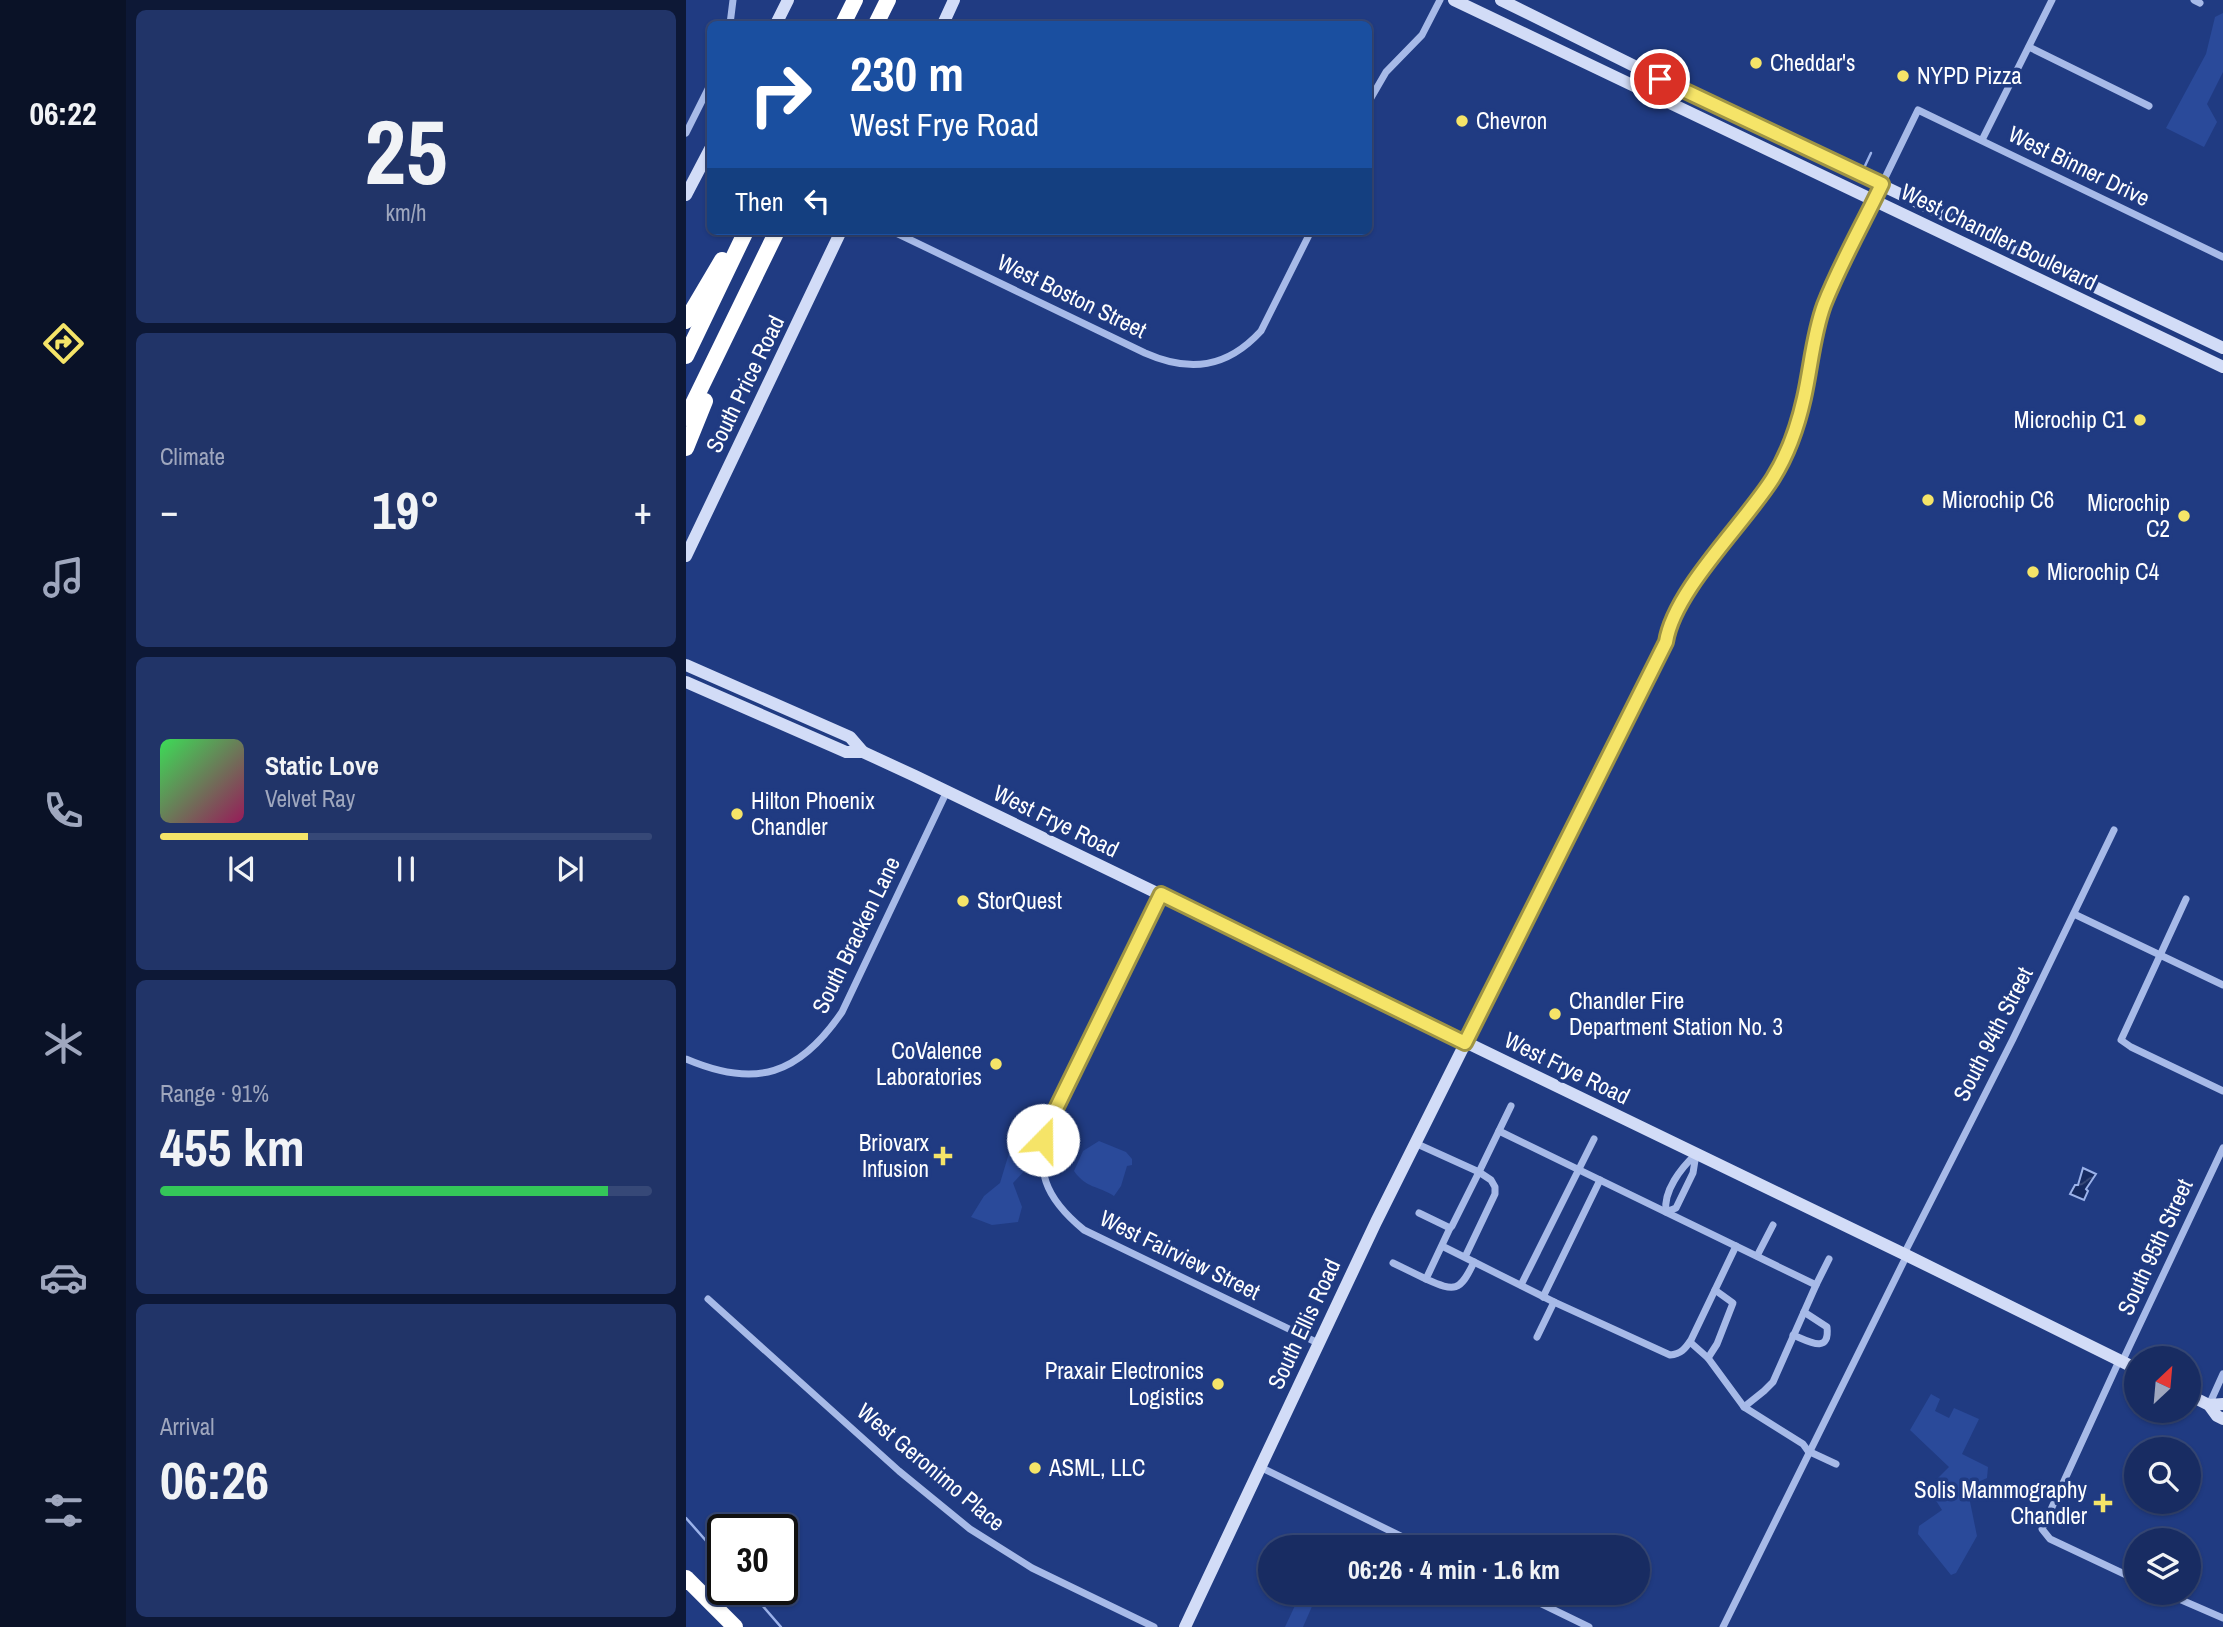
<!DOCTYPE html>
<meta charset="utf-8">
<style>
body{margin:0;font-family:"Archivo Narrow",sans-serif;background:#213468;color:#f1f3f6;height:100vh;display:flex;flex-direction:column;font-size:26px;white-space:nowrap}
*{box-sizing:border-box;margin:0}
p{font-size:23px;color:#9fa7be}
.icon{flex:none;width:38px;height:38px;fill:none;stroke:currentColor;stroke-width:2;stroke-linecap:round;stroke-linejoin:round}
.map{position:relative;flex:1;overflow:hidden}
.sheet{display:flex;flex-direction:column;gap:10px;padding:10px;background:#0d1836;width:560px}
.sheet>*{flex:none}
.banner{position:absolute;left:21px;top:21px;width:665px;height:214px;border-radius:10px;box-shadow:0 2px 5px #0004,0 0 0 2px #364877;background:#1a4fa0;color:#fff;overflow:hidden}
.needle{width:46px;rotate:26deg}
.controls{position:absolute;left:1438px;top:1346px;display:grid;gap:14px}
.controls a{display:grid;place-items:center;width:77px;height:77px;border-radius:50%;background:#182c62;box-shadow:0 2px 5px #0004,0 0 0 2px #364877;font-size:35px}
.speed{position:absolute;left:21px;top:1514px;display:flex;gap:14px;font-size:35px;font-weight:700;text-align:center}
.speed>*{display:grid;place-content:center;width:91px;height:91px;border-radius:50%;background:#182c62;box-shadow:0 2px 5px #0004,0 0 0 2px #364877;line-height:1}
.speed .limit{border:4px solid #111;border-radius:10px;background:#fff;color:#111}
.pin{position:absolute;display:grid;place-items:center;width:60px;height:60px;color:#fff;margin:-30px;border:4px solid #fff;border-radius:50%;box-shadow:0 2px 7px #0007}
.me{position:absolute;width:77px;margin:-38px;rotate:22deg;stroke-linejoin:round;filter:drop-shadow(0 0 5px #0008)}
.turn{display:flex;align-items:center;gap:24px;height:147px;padding:0 28px;font-size:32px}
.turn .icon{width:91px;height:91px;stroke-width:2.5}
.turn b{display:block;font-size:49px;line-height:60px}
.then{display:flex;align-items:center;height:66px;padding:0 28px;background:#0003;gap:14px;font-size:26px}
.big{font-size:52px;font-weight:700;line-height:1.1}
.sheet .card{flex:1;display:flex;flex-direction:column;justify-content:center;gap:10px;min-width:0;padding:0 24px;border-radius:10px;background:#213468}
.sheet .dial{align-items:center;gap:0}
.dial b{font-size:91px;line-height:1}
.song{display:flex;align-items:center;gap:21px}
.cover{width:84px;height:84px;border-radius:10px;background:linear-gradient(135deg,hsl(130 70% 55%),hsl(330 70% 35%))}
.played{height:7px;border-radius:4px;background:linear-gradient(90deg,#f5e468 30%,#364877 30%)}
.keys{display:flex;justify-content:space-around;direction:ltr}
.heat{display:flex;justify-content:space-between;align-items:center;font-size:38px;direction:ltr}
.charge{height:10px;border-radius:5px;background:linear-gradient(90deg,#34c759 91%,#364877 0)}
.trip{position:absolute;left:572px;top:1535px;width:392px;height:70px;border-radius:35px;background:#182c62;box-shadow:0 2px 5px #0004,0 0 0 2px #364877;font-weight:700;line-height:70px;text-align:center}
main{display:flex;flex:1;min-height:0}
.dock{display:flex;flex-direction:column;width:126px;justify-content:space-around;align-items:center;background:#0a1227;color:#9fa7be}
.dock .icon{width:49px;height:49px}
.dock .selected{color:#f5e468}
.dock b{font-size:32px;color:#f1f3f6}
.map>svg:first-child{display:block}
.green{fill:#2a4a9a}
.water{fill:url(#water-waves);stroke:#9bb2ea;stroke-width:2}
.lines{fill:none;stroke-linecap:round;stroke-linejoin:round}
.stream{stroke:#9bb2ea;stroke-width:2.5}
.street{stroke:#a7bae8;stroke-width:7}
.secondary{stroke:#d2dcf7;stroke-width:12}
.highway{stroke:#fff;stroke-width:16}
.route-casing{stroke:#9f9444;stroke-width:18}
.route{stroke:#f5e468;stroke-width:12}
.poi-dot{fill:#f5e468;stroke:#203b82;stroke-width:2.5}
.labels{text-anchor:middle;stroke-width:7;stroke-linejoin:round;paint-order:stroke}
.poi-label{font-size:23px;fill:#fff;stroke:#203b82;text-anchor:start}
.street-label{font-size:23px;fill:#fff;stroke:#203b82}
</style>
<main>
<nav class="dock">
<b>06:22</b>
<svg class="icon selected" aria-label="directions" viewBox="0 0 24 24"><path d="M12 3l9 9-9 9-9-9zM9 14v-3h6M13 9l2 2-2 2"/></svg>
<svg class="icon" aria-label="music" viewBox="0 0 24 24"><path d="M9 18V5l10-2v13"/><circle cx="6" cy="18" r="3"/><circle cx="16" cy="16" r="3"/></svg>
<svg class="icon" aria-label="phone" viewBox="0 0 24 24"><path d="M5 4h4l2 5-3 2q2 4 5 5l2-3 5 2v4C11 20 4 13 5 4z"/></svg>
<svg class="icon" aria-label="climate" viewBox="0 0 24 24"><path d="M12 3v18M4 7l16 10M4 17L20 7"/></svg>
<svg class="icon" aria-label="car" viewBox="0 0 24 24"><path d="M5 17H2v-5l4-1 3-4h7l3 4 3 1v5h-3M9 17h6M6 11h13"/><circle cx="7" cy="17" r="2"/><circle cx="17" cy="17" r="2"/></svg>
<svg class="icon" aria-label="filters" viewBox="0 0 24 24"><path d="M4 7h16M4 17h16"/><circle cx="9" cy="7" r="2"/><circle cx="15" cy="17" r="2"/></svg>
</nav>
<section class="sheet">
<div class="card dial"><b>25</b><p>km/h</p></div>
<div class="card"><p>Climate</p>
<div class="heat"><a>−</a><b class="big">19°</b><a>+</a></div>
</div>
<div class="card">
<div class="song"><i class="cover"></i><div><b>Static Love</b><p>Velvet Ray</p></div></div>
<div class="played"></div>
<div class="keys"><svg class="icon" aria-label="previous" viewBox="0 0 24 24"><path d="M18 5L8 12l10 7zM5 5v14"/></svg><svg class="icon" aria-label="pause" viewBox="0 0 24 24"><path d="M8 5v14M16 5v14"/></svg><svg class="icon" aria-label="next" viewBox="0 0 24 24"><path d="M6 5l10 7-10 7zM19 5v14"/></svg></div>
</div>
<div class="card"><p>Range · 91%</p><b class="big">455 km</b><div class="charge"></div></div>
<div class="card"><p>Arrival</p><b class="big">06:26</b></div>
</section>
<div class="map">
<svg width="1537" height="1627" viewBox="0 0 1537 1627">
<defs>
<pattern id="water-waves" width="16" height="10" patternUnits="userSpaceOnUse" patternTransform="scale(1.75)"><rect width="16" height="10" fill="#162a61"/><path d="M0 5q4-4 8 0t8 0" fill="none" stroke="#394a79"/></pattern>
</defs>
<rect width="100%" height="100%" fill="#203b82"/>
<!-- green -->
<g class="green">
<path d="M1537,13V72L1521,104L1531,122L1518,147L1480,128L1520,54L1529,17Z"/>
<path d="M327,1140L342,1143L343,1166L327,1183L336,1207L332,1222L306,1225L285,1217L298,1196L314,1183Z"/>
<path d="M413,1141L440,1152L446,1159V1165L441,1166L435,1186L428,1196C411,1185 401,1189 388,1171L397,1151Z"/>
<path d="M1245,1394L1254,1399L1249,1411L1263,1418L1268,1408L1293,1419L1276,1454L1302,1467L1301,1478L1281,1487L1291,1536L1270,1573L1265,1575L1232,1534L1233,1526L1256,1510L1242,1488L1263,1467L1224,1430Z"/>
<path d="M620,1593L631,1595L617,1627H599L613,1597Z"/>
</g>
<!-- water -->
<path class="water" d="M1397,1168L1410,1174L1400,1189L1402,1191L1398,1200L1384,1194L1389,1185H1392Z"/>
<g class="lines">
<!-- stream -->
<g class="stream">
<path d="M1178,168L1185,153"/>
<path d="M0,1518L37,1560"/>
<path d="M62,1589L95,1627"/>
</g>
<!-- street -->
<g class="street">
<path d="M1508,0L1514,3"/>
<path d="M44,24L47,0"/>
<path d="M1343,47L1463,106"/>
<path d="M682,103L700,72L736,35L754,0"/>
<path d="M0,133L24,85"/>
<path d="M1296,140L1366,0"/>
<path d="M1196,184L1232,110L1537,257"/>
<path d="M206,231L459,353C504,373 541,368 575,331L625,231"/>
<path d="M475,894L364,1120C347,1170 359,1198 398,1230L632,1343"/>
<path d="M1500,899L1435,1040L1445,1047L1537,1091"/>
<path d="M1388,914L1537,985"/>
<path d="M0,1059C70,1089 113,1075 156,1012L261,791"/>
<path d="M813,1131L1130,1285L1087,1382L1078,1391L1058,1407L1117,1444L1122,1451L1150,1464"/>
<path d="M729,1143L793,1172L825,1106"/>
<path d="M1010,1154L1007,1173L990,1208L980,1212C977,1191 995,1168 1010,1154Z"/>
<path d="M733,1213L764,1228"/>
<path d="M756,1246L788,1262C774,1292 769,1292 740,1279L764,1228L766,1226L793,1172L805,1180L809,1187V1194L779,1257"/>
<path d="M1218,1254L1327,1039L1428,830"/>
<path d="M1071,1256L1087,1225"/>
<path d="M788,1262L868,1302L984,1355C995,1354 999,1349 1005,1340L1050,1246"/>
<path d="M707,1263L740,1279"/>
<path d="M835,1285L908,1139"/>
<path d="M1130,1285L1143,1259"/>
<path d="M857,1297L914,1180"/>
<path d="M22,1299L213,1471L284,1529L346,1568L468,1627"/>
<path d="M1107,1335C1122,1341 1144,1355 1141,1327L1118,1312"/>
<path d="M851,1337L868,1302"/>
<path d="M1004,1342L1022,1358L1031,1344L1047,1303L1029,1290"/>
<path d="M1022,1358L1058,1407"/>
<path d="M1433,1361L1356,1529L1364,1539L1451,1580"/>
<path d="M1436,1362L1537,1148"/>
<path d="M1523,1405L1537,1374"/>
<path d="M574,1467L737,1547"/>
<path d="M831,1592L903,1627"/>
<path d="M1477,1592L1537,1618"/>
<path d="M1037,1627L1221,1255"/>
</g>
<!-- secondary -->
<g class="secondary">
<path d="M768,0L1537,367"/>
<path d="M815,0L1019,101L1537,348"/>
<path d="M90,24L102,0"/>
<path d="M257,24L268,0"/>
<path d="M0,195L24,149"/>
<path d="M0,556L155,231"/>
<path d="M0,665L164,737L177,752"/>
<path d="M0,682L160,752H177L229,776L1218,1254L1451,1369"/>
<path d="M1503,1395L1523,1405L1531,1416L1537,1419"/>
<path d="M1523,1405L1537,1404"/>
<path d="M499,1627L690,1222L980,641C988,590 1059,524 1087,478C1102,454 1112,425 1118,398C1125,367 1127,335 1138,305C1153,266 1178,222 1196,184"/>
</g>
<!-- highway -->
<g class="highway">
<path d="M157,24L169,0"/>
<path d="M190,24L202,0"/>
<path d="M0,321L36,260"/>
<path d="M0,356L60,231"/>
<path d="M0,418L91,231"/>
<path d="M0,448L19,401"/>
<path d="M0,1578L49,1627"/>
</g>
</g>
<g class="lines">
<defs>
<path id="route" d="M357,1140L364,1121L475,894L779,1043L980,642C988,590 1059,523 1087,478C1102,454 1112,425 1118,398C1125,367 1127,335 1138,305C1154,264 1177,224 1196,184L974,79"/>
</defs>
<!-- route casing -->
<use href="#route" class="route-casing"/>
<!-- route -->
<use href="#route" class="route"/>
</g>
<!-- markers -->
<g class="poi-dot">
<circle cx="1070" cy="63" r="7"/>
<circle cx="1217" cy="76" r="7"/>
<circle cx="776" cy="121" r="7"/>
<circle cx="1454" cy="420" r="7"/>
<circle cx="1242" cy="500" r="7"/>
<circle cx="1498" cy="516" r="7"/>
<circle cx="1347" cy="572" r="7"/>
<circle cx="51" cy="814" r="7"/>
<circle cx="277" cy="901" r="7"/>
<circle cx="869" cy="1014" r="7"/>
<circle cx="310" cy="1064" r="7"/>
<path d="M253.5 1145.5h7v7h7v7h-7v7h-7v-7h-7v-7h7z"/>
<circle cx="532" cy="1384" r="7"/>
<circle cx="349" cy="1468" r="7"/>
<path d="M1413.5 1492.5h7v7h7v7h-7v7h-7v-7h-7v-7h7z"/>
</g>
<g class="labels">
<!-- poi labels -->
<g class="poi-label">
<text x="1084" y="71">Cheddar's</text>
<text x="1231" y="84">NYPD Pizza</text>
<text x="790" y="129">Chevron</text>
<text x="1440" y="428" text-anchor="end">Microchip C1</text>
<text x="1256" y="508">Microchip C6</text>
<text x="1484" y="511" text-anchor="end">Microchip<tspan x="1484" dy="26">C2</tspan></text>
<text x="1361" y="580">Microchip C4</text>
<text x="65" y="809">Hilton Phoenix<tspan x="65" dy="26">Chandler</tspan></text>
<text x="291" y="909">StorQuest</text>
<text x="883" y="1009">Chandler Fire<tspan x="883" dy="26">Department Station No. 3</tspan></text>
<text x="296" y="1059" text-anchor="end">CoValence<tspan x="296" dy="26">Laboratories</tspan></text>
<text x="243" y="1151" text-anchor="end">Briovarx<tspan x="243" dy="26">Infusion</tspan></text>
<text x="518" y="1379" text-anchor="end">Praxair Electronics<tspan x="518" dy="26">Logistics</tspan></text>
<text x="363" y="1476">ASML, LLC</text>
<text x="1401" y="1498" text-anchor="end">Solis Mammography<tspan x="1401" dy="26">Chandler</tspan></text>
</g>
<!-- street labels -->
<g class="street-label">
<text transform="translate(1393 166) rotate(26)" y="8">West Binner Drive</text>
<text transform="translate(1313 237) rotate(26)" y="8">West Chandler Boulevard</text>
<text transform="translate(386 296) rotate(26)" y="8">West Boston Street</text>
<text transform="translate(59 384) rotate(-64)" y="8">South Price Road</text>
<text transform="translate(370 821) rotate(26)" y="8">West Frye Road</text>
<text transform="translate(170 935) rotate(-64)" y="8">South Bracken Lane</text>
<text transform="translate(1307 1034) rotate(-63)" y="8">South 94th Street</text>
<text transform="translate(881 1068) rotate(26)" y="8">West Frye Road</text>
<text transform="translate(1469 1247) rotate(-65)" y="8">South 95th Street</text>
<text transform="translate(494 1255) rotate(26)" y="8">West Fairview Street</text>
<text transform="translate(618 1324) rotate(-65)" y="8">South Ellis Road</text>
<text transform="translate(245 1467) rotate(40)" y="8">West Geronimo Place</text>
</g>
</g>
</svg>
<div class="controls">
<a><svg class="needle" viewBox="-14 -14 28 28"><path d="M0-13l5 13h-10z" fill="#e53935"/><path d="M0 13l5-13h-10z" fill="#9fa7be"/></svg></a>
<a><svg class="icon" aria-label="search" viewBox="0 0 24 24"><circle cx="10" cy="10" r="6"/><path d="M15 15l6 6"/></svg></a>
<a><svg class="icon" aria-label="layers" viewBox="0 0 24 24"><path d="M12 4l9 5-9 5-9-5zM3 14l9 5 9-5"/></svg></a>
</div>
<div class="speed"><div class="limit">30</div></div>
<div class="pin" style="left:974px;top:79px;background:#d93025"><svg class="icon" aria-label="arrive" viewBox="0 0 24 24"><path d="M6 21V4h12l-3 4 3 4H6"/></svg></div>
<svg class="me" style="left:357px;top:1140px" viewBox="-20 -20 40 40"><circle r="19" fill="#fff"/><path d="M0-13L10 11 0 6-10 11z" fill="#f5e468"/></svg>
<div class="trip">06:26 · 4 min · 1.6 km</div>
<div class="banner">
<div class="turn"><svg class="icon" aria-label="right" viewBox="0 0 24 24"><path d="M7 20v-9h11M14 6l5 5-5 5"/></svg><div><b>230 m</b>West Frye Road</div></div>
<div class="then">Then<svg class="icon" aria-label="left" viewBox="0 0 24 24"><path d="M17 20v-9H6M10 6l-5 5 5 5"/></svg></div>
</div>
</div>
</main>
